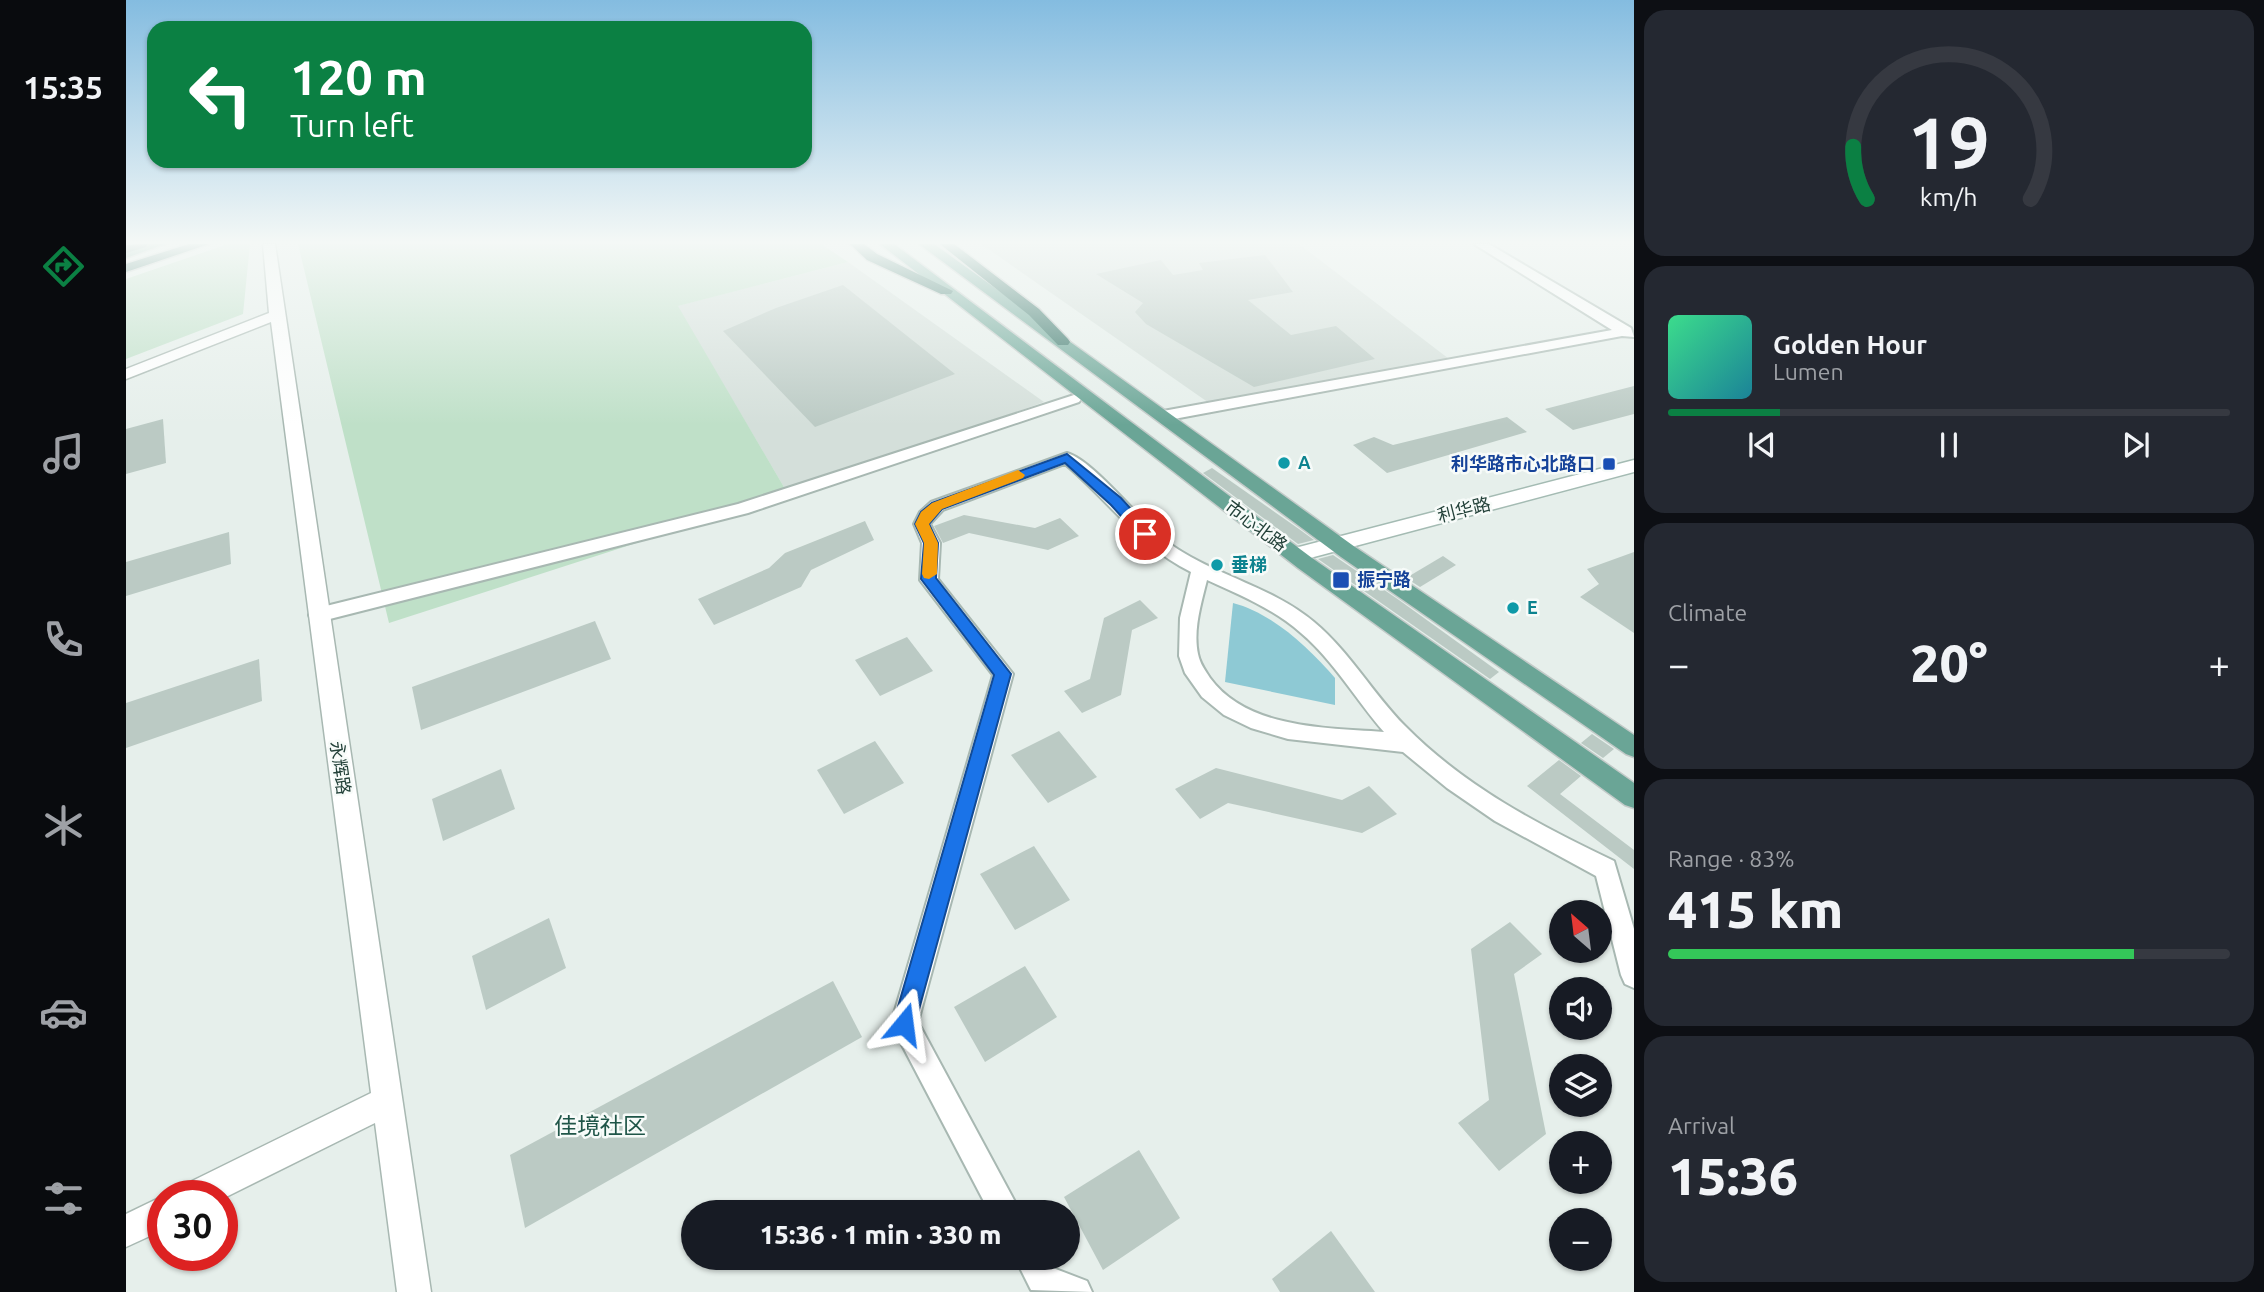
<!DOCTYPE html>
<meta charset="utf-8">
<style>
body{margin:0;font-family:Ubuntu,"Noto Sans SC",sans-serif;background:#242831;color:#f1f3f6;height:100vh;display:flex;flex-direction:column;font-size:26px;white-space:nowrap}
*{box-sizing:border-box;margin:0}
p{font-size:23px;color:#9ea1a6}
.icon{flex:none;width:38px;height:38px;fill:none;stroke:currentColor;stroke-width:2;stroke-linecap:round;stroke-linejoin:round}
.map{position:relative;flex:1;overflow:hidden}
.drawer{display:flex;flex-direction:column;gap:10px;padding:10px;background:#0d0f14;width:630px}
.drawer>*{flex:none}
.hud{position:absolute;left:21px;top:21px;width:665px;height:147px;border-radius:21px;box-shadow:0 2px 5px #0004;background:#0b8043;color:#fff;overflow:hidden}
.needle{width:46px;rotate:332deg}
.controls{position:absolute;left:1423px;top:900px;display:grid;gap:14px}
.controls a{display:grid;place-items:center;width:63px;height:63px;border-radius:50%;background:#171b24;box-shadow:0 2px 5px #0004;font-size:35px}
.speed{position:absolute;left:21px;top:1180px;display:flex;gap:14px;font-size:35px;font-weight:700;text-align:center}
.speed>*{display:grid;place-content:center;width:91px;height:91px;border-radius:50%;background:#171b24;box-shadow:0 2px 5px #0004;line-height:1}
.speed .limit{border:10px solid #d22;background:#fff;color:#111}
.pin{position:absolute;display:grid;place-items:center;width:60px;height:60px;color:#fff;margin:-30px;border:4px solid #fff;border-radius:50%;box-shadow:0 2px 7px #0007}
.me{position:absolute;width:77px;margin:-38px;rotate:16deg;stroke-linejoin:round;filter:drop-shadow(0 0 5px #0008)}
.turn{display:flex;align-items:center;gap:24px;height:147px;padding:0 28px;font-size:32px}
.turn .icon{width:91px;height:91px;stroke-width:2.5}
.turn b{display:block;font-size:49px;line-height:60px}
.big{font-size:52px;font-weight:800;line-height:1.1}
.drawer .tile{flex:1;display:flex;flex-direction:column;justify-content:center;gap:10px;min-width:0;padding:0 24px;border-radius:21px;background:#242831}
.drawer .dial{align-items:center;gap:0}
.dial svg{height:182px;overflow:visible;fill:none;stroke:#363941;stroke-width:7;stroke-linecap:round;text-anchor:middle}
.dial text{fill:#f1f3f6;stroke:none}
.song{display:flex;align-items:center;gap:21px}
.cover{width:84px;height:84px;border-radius:10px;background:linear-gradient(135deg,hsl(150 70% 55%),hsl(190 70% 35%))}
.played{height:7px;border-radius:4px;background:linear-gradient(90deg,#0b8043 20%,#363941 20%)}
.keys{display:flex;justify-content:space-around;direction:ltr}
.heat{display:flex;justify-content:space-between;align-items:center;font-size:38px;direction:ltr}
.charge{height:10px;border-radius:5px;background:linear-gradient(90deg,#34c759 83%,#363941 0)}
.trip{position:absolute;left:555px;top:1200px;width:399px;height:70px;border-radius:35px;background:#171b24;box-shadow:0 2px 5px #0004;font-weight:800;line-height:70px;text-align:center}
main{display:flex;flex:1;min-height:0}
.tabs{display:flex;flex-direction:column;width:126px;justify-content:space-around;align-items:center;background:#090b0e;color:#9ea1a6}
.tabs .icon{width:49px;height:49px}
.tabs .on{color:#0b8043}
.tabs b{font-size:32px;color:#f1f3f6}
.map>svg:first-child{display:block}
.built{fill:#d4dfda}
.green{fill:#bfe0c8}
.water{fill:#8ec9d4}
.building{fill:#bbcac4}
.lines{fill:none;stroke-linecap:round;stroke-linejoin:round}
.minor-casing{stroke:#a8b8b2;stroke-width:4}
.tertiary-casing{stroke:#a8b8b2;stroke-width:3}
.secondary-casing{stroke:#a4bbb3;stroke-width:3}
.primary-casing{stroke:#c2cac8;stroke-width:3}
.motorway-casing{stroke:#c2cac8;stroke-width:3}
.minor{fill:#fff;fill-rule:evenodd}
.tertiary{fill:#fff;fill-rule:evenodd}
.secondary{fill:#fff;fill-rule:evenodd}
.primary{fill:#6aa596;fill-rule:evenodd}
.motorway{fill:#2f6f62;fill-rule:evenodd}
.route{fill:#1a73e8;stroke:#114b97;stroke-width:2}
.slow{fill:#f59e0b}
.culture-dot{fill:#0f9aa8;stroke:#f7fbf9;stroke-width:2.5}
.transit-dot{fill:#1a4fb4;stroke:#f7fbf9;stroke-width:2.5}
.labels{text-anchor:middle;stroke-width:5;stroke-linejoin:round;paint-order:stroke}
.culture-label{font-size:18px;font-weight:bold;fill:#0d838f;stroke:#f7fbf9;text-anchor:start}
.transit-label{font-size:18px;font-weight:bold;fill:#164399;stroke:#f7fbf9;text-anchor:end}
.street-label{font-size:18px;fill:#24423a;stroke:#f7fbf9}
.near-neighbourhood-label{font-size:23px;fill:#1f5548;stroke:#f7fbf9}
</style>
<main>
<nav class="tabs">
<b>15:35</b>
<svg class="icon on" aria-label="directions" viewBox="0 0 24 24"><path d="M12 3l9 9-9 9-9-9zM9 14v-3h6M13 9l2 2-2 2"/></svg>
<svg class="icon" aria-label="music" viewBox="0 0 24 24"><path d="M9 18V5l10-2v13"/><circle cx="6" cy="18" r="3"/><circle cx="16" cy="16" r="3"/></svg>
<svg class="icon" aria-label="phone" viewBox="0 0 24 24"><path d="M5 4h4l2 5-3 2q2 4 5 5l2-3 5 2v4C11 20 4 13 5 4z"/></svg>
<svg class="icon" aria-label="climate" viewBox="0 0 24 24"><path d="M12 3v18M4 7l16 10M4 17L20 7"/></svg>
<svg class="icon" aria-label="car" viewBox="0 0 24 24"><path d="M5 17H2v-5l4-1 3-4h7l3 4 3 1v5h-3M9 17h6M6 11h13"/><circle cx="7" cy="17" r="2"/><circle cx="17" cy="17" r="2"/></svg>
<svg class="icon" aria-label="filters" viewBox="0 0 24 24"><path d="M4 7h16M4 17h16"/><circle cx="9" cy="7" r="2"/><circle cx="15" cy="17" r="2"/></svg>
</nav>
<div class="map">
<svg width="1508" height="1292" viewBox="0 0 1508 1292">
<rect width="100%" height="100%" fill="#e6efeb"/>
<!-- built -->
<g class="built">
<path d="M855,244H1173L1327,362L1086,405Z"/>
<path d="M722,262L918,402L662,494L551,306Z"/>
</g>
<!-- green -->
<g class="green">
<path d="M102,244H124L117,314L0,359V279Z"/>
<path d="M172,244H695L722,262L552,306L662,494L263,623Z"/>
</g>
<!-- water -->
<path class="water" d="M1107,603C1146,613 1183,648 1209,678V705L1099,682Z"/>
<!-- building -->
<g class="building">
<path d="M1139,255L1167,292L1122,300L1165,335L1210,326L1249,359L1128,387L1020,324L1009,312L1017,303L970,274L1035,260L1047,275L1077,270L1073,263Z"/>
<path d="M717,285L829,374L689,427L597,331L650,308Z"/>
<path d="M1508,386V414L1447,430L1419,409Z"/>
<path d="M1381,417L1401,432L1261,473L1227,445L1248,437L1267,445Z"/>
<path d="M37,419L40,463L0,474V429Z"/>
<path d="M1086,468L1173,529L1188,540L1172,544L1077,473Z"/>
<path d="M838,515L909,528L934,518L953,536L922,550L843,533L817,543L808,526Z"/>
<path d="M739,521L748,540L685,570L675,587L588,625L572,599L643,568L659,553Z"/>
<path d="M103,532L105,564L0,596V562Z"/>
<path d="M1508,552V633L1454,597L1473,584L1461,569Z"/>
<path d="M1207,555L1273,600L1373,672L1364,679L1192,559Z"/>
<path d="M1317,556L1330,565L1294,587L1280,578Z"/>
<path d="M1014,600L1032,618L1006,630L995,695L956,713L938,691L964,679L978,618Z"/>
<path d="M469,621L485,659L295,730L286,687Z"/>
<path d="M781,637L807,671L754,696L729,660Z"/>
<path d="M133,659L136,701L0,748V703Z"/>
<path d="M933,731L971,777L922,803L885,755Z"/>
<path d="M1466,734L1488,749L1477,758L1455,743Z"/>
<path d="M749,741L778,783L718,814L691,770Z"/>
<path d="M1433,760L1455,776L1434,794L1508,850V869L1401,786Z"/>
<path d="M1090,768L1216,800L1243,786L1271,814L1236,833L1102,803L1074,819L1049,789Z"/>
<path d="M375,769L389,809L317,841L306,799Z"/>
<path d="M908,846L944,900L889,930L854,874Z"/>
<path d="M423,918L440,968L360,1010L346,956Z"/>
<path d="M1384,922L1416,954L1388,974L1420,1134L1373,1171L1332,1123L1363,1100L1345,949Z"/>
<path d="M899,966L931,1017L859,1062L828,1007Z"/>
<path d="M707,981L736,1037L399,1228L384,1155Z"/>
<path d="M1013,1150L1054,1218L977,1270L938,1197Z"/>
<path d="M1205,1231L1249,1292H1154L1146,1279Z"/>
</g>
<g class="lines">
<defs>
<g id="minor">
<path d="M1348,244H1363L1505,328L1508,337L1496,336L1037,421L1030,416L1037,411L1486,330Z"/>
<path d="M948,395L953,396L955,399L953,402L622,513L192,622L185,620L183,615L185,610L192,608L612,504Z"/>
<path d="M941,453C967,460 1015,522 1040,541C1085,575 1144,585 1188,622C1224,652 1247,694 1279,726C1338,786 1414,826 1488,861L1508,929V988L1499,984L1495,975L1470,876L1369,821L1321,788L1277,752L1162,739L1125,728L1098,715L1076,697L1059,673L1053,656L1054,618L1065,572C1014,547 982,500 939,464L817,510L804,524L814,543L812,579L887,674L792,1022L895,1213H864L765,1024L867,675L794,580L796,543L788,524L794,512L805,502ZM1081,580C1114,595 1148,609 1175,633C1208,661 1230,700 1258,732C1202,728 1121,729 1084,678C1079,670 1074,664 1072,654C1067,630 1075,604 1081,580Z"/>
<path d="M889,1258H921L927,1268L961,1281L966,1292L905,1290Z"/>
</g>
<g id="tertiary">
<path d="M137,244H149L305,1292H271L249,1123L96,1199V1195H55L60,1184L245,1093L145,322L0,379V369L143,313Z"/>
<path d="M37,1196V1230L0,1247V1214Z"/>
</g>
<path id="secondary" d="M1508,460V472L1169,562L1162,560L1159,555L1162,550L1169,548Z"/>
<g id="primary">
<path d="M19,244H39L0,258V250Z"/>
<path d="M754,244H768L1186,558L1508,783V808L1499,805L1172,568Z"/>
<path d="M793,244H808L1229,547L1508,735V757L1500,754L1215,557Z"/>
</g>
<g id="motorway">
<path d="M21,244L20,247L0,253V245Z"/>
<path d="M63,244H83L0,272V264Z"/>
<path d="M724,244H738L751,254L827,291L825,294H815L741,260Z"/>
<path d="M814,244H828L913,309L942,339L944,342L942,345H932L903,315Z"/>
</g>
</defs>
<!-- minor casing -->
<use href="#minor" class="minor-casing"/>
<!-- tertiary casing -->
<use href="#tertiary" class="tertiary-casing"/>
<!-- secondary casing -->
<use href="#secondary" class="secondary-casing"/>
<!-- primary casing -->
<use href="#primary" class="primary-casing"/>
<!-- motorway casing -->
<use href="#motorway" class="motorway-casing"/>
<!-- minor -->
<use href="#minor" class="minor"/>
<!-- tertiary -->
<use href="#tertiary" class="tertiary"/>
<!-- secondary -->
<use href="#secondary" class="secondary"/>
<!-- primary -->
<use href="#primary" class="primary"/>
<!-- motorway -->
<use href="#motorway" class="motorway"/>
</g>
<!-- sky -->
<linearGradient id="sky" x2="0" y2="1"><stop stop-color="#84bce0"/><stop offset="0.57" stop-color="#f4f8f6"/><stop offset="1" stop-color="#f4f8f6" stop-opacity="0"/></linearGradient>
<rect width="1508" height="425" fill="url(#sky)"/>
<!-- route -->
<path class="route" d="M941,454L995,498L1024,530V537H1014L985,505L939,463L816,509L803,524L812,543L810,578L885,674L789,1024L786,1032L778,1035L771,1032L767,1024L868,675L795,579L798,543L789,524L795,512L806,503Z"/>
<!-- slow -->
<path class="slow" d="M892,470L899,475L897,478L816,509L803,524L812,543L811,574L803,579L798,578L796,574L798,543L789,524L795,512L806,503Z"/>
<!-- markers -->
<g class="culture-dot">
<circle cx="1158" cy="463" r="7"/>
<circle cx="1091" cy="565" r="7"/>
<circle cx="1387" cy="608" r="7"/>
</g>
<g class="transit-dot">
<rect x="1476" y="457" width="14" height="14" rx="3.5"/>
<rect x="1206" y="571" width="18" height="18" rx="3.5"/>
</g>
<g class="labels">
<!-- culture labels -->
<g class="culture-label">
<text x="1172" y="469">A</text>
<text x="1105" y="571">垂梯</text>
<text x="1401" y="614">E</text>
</g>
<!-- transit labels -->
<g class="transit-label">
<text x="1469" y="470">利华路市心北路口</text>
<text x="1231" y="586" text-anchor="start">振宁路</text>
</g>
<!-- street labels -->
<g class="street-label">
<text transform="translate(1338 510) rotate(-14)" y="6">利华路</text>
<text transform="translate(1130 526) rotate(37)" y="6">市心北路</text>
<text transform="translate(214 768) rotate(82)" y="6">永辉路</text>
</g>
<!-- near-neighbourhood labels -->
<g class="near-neighbourhood-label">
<text x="474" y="1134">佳境社区</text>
</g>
</g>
</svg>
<div class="controls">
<a><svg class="needle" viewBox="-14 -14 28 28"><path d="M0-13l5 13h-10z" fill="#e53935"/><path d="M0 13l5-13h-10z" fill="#9ea1a6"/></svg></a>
<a><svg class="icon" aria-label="sound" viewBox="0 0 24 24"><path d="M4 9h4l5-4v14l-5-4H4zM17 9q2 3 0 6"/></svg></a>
<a><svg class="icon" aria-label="layers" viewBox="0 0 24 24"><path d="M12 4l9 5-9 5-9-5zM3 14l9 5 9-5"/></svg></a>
<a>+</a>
<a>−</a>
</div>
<div class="speed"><div class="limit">30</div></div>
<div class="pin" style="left:1019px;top:534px;background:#d93025"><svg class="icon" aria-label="arrive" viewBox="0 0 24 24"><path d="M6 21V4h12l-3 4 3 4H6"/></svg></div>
<svg class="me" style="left:778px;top:1024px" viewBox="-20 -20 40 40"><path d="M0-17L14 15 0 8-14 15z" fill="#1a73e8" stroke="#fff" stroke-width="4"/></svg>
<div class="trip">15:36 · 1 min · 330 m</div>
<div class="hud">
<div class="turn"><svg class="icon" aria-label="left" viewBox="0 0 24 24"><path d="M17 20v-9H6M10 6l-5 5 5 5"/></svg><div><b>120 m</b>Turn left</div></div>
</div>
</div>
<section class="drawer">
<div class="tile dial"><svg viewBox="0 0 100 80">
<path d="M14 69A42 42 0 1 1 86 69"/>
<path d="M14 69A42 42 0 0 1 8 46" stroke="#0b8043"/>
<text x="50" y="56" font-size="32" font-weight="700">19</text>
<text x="50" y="72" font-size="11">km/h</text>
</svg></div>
<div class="tile">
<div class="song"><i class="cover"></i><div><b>Golden Hour</b><p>Lumen</p></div></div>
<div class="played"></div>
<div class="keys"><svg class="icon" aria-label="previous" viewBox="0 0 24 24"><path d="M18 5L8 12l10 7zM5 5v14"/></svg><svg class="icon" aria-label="pause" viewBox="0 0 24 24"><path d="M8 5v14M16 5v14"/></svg><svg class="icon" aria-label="next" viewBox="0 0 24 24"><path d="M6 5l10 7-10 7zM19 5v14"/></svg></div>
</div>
<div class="tile"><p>Climate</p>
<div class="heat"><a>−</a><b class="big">20°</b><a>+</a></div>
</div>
<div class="tile"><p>Range · 83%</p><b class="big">415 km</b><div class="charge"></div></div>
<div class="tile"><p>Arrival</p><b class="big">15:36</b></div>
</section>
</main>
